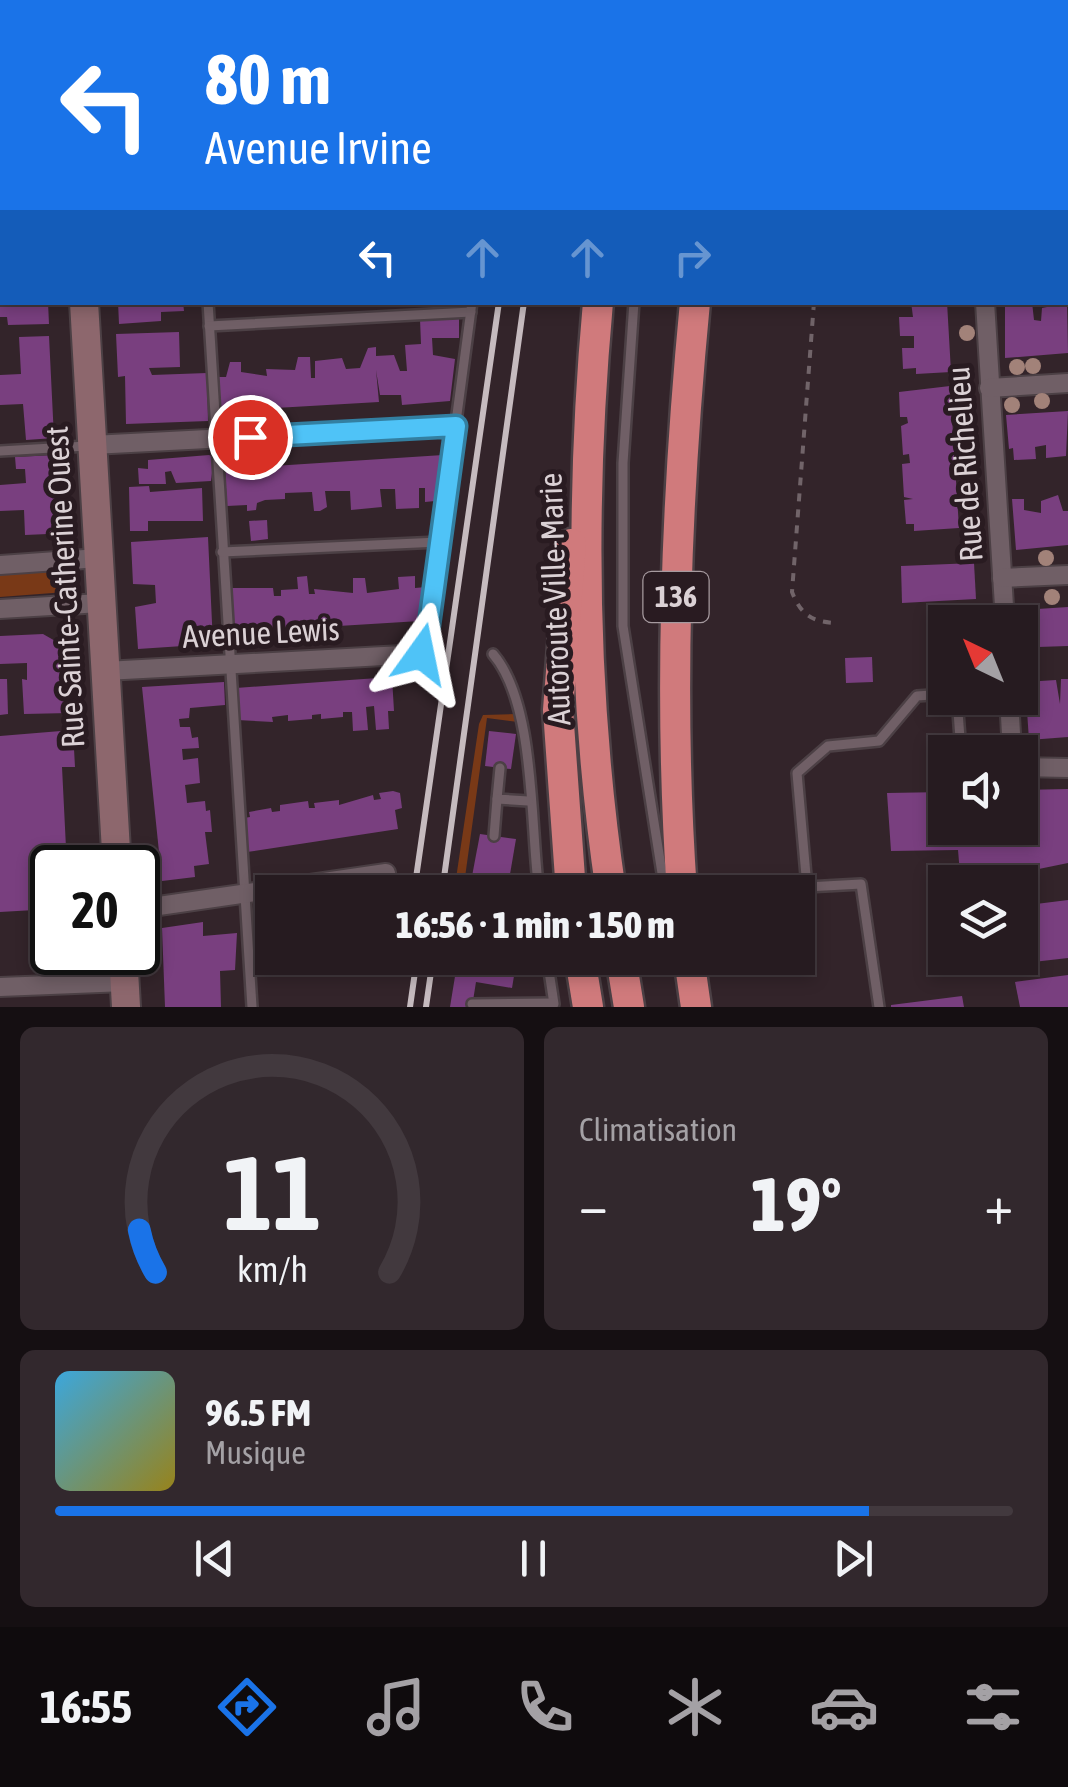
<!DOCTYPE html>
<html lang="fr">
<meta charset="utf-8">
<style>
body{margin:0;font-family:"Asap Condensed",sans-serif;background:#32282d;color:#f1f3f6;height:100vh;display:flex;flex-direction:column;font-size:38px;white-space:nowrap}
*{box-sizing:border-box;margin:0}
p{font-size:32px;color:#a4a1a5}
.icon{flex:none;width:55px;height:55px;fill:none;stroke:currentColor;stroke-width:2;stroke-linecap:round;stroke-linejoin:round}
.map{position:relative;height:1007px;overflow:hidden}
.sheet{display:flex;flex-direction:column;gap:20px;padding:20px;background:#150f12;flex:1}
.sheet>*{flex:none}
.banner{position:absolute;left:0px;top:0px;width:1070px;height:305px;box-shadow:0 5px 15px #0003,0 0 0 2px #42393e;background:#1a73e8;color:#fff;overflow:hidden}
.needle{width:65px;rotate:317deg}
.controls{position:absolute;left:928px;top:605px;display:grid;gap:20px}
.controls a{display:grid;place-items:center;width:110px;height:110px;border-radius:0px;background:#261b20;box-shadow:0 5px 15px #0003,0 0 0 2px #42393e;font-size:50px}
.speed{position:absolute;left:30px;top:845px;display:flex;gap:20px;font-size:50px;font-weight:700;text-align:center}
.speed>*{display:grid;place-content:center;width:130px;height:130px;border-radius:50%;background:#261b20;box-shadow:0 5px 15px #0003,0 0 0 2px #42393e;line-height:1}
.speed .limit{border:5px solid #111;border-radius:15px;background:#fff;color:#111}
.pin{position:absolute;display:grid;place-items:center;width:85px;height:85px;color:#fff;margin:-42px;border:5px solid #fff;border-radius:50%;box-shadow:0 2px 10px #0007}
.me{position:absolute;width:110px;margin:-55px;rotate:12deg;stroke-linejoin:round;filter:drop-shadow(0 0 8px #0008)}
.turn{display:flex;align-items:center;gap:35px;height:210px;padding:0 40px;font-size:45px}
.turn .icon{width:130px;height:130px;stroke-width:2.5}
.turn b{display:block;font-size:70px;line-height:85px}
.lanes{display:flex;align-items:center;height:95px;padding:0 40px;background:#0003;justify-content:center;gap:50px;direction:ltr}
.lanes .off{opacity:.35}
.big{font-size:75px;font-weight:800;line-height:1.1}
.sheet .card{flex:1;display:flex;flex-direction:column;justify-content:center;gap:15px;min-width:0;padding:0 35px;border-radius:15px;background:#32282d}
.sheet .dial{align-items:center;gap:0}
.dial svg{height:260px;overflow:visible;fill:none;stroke:#42393e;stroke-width:7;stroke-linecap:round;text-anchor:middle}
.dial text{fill:#f1f3f6;stroke:none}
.song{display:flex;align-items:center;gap:30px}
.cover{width:120px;height:120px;border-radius:15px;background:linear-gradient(135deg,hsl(200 70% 55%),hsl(50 70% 35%))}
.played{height:10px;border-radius:5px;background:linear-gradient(90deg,#1a73e8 85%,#42393e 85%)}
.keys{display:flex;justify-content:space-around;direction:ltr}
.heat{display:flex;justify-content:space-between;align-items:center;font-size:55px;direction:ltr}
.sheet .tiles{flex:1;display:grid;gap:20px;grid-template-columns:1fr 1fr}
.card:last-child{grid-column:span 2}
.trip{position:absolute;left:255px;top:875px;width:560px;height:100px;border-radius:0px;background:#261b20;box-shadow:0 5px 15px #0003,0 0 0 2px #42393e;font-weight:800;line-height:100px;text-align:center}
.tab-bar{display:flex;height:160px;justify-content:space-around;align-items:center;background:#0f0b0d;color:#a4a1a5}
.tab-bar .icon{width:70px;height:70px}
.tab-bar .current{color:#1a73e8}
.tab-bar b{font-size:45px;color:#f1f3f6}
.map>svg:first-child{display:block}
.green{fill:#793917}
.building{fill:#793f7f}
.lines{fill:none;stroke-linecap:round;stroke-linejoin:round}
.lane-casing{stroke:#4c4045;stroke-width:14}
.street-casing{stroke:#4c4045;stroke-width:22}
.secondary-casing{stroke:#4c4045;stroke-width:32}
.highway-casing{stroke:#4c4045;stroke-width:35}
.path{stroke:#716469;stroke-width:4;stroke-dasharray:8 8;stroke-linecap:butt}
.lane{stroke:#705f66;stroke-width:9}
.street{stroke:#705f66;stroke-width:18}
.secondary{stroke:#8d676d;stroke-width:28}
.highway{stroke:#d07a7c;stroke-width:30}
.rail{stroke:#c6bbbf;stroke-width:6}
.tree{fill:#a28279}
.route-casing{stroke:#337fa1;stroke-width:25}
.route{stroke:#4fc3f7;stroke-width:18}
.labels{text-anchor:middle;stroke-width:10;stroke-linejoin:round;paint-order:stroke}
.shield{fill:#291b21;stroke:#a69a9f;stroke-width:2.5}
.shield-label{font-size:30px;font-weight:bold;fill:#dbd1d5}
.street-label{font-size:32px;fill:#dbd1d5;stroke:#291b21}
</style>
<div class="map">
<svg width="1068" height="1007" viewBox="0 0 1068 1007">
<rect width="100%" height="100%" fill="#33242a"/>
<!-- green -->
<g class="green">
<path d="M62,571L71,583L66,592L0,597V575Z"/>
<path d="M516,714L518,722L487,718L463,892H454L479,724L483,715Z"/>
</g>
<!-- building -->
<g class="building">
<path d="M0,302H48L49,324L8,325L7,317H0Z"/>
<path d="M118,302H183L184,311L161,312V321L119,324Z"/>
<path d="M911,302H947L951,372L916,374V368L903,369L902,348H914V336H900L899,317H913Z"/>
<path d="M1032,302L1034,320L1041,321L1042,308L1067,303L1068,353L1005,358V303Z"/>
<path d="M459,318V338H432L433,355L455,359L450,401L402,405L401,395H380L376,370L379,402L242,410V415H221L219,377H226L230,362H241V372L267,376L266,369L295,370L298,357H310L311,378H315V361L342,358L346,369L360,368L368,348L376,347V356L394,355L400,371H407L405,345L421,344L420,319Z"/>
<path d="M179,332L180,367L149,368L152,375L207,373L208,421L126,424L125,376L118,377L116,334Z"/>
<path d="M49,336L54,438L26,440L23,404L0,405V375L21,374L19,337Z"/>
<path d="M950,386L959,528L914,531V524H906L904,500L913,499L904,497L902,464L910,463L909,454L903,455L901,426L908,423L907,417H900L899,392Z"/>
<path d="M1068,411L1066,456L1046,458V445L1035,447L1036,459L1014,460L1013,448L1009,449L1006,415Z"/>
<path d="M54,455L57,526L48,534L25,535L24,510L0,511V485L26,483L25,469H16L15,457Z"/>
<path d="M209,455L214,457L211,481L176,483L171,471L165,472L166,484H139L138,468L148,469V460Z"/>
<path d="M443,455L435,501L425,502V488H419V508L396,509L395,489H380L382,507L351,510L350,491H325L327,507L320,511H314L312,492L285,493V499L265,500L257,503L256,510L247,511V505L227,506L225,469Z"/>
<path d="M149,486L150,492L202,488L203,521H148V531H130L129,487Z"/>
<path d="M1058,495L1063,511H1068V545L1016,550L1012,499H1024V510L1041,513V501Z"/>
<path d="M267,520L268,539L251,541L249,521Z"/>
<path d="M208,537L213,644L138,649L135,607L156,603L155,585L133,584L131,542Z"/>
<path d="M974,563L976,599L902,603L901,566Z"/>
<path d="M307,576L309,594H315L314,589L353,593V578H365L367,593L399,589L398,577L415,576V588L426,587L427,607H419L420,621L257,631V637L235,639L231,588H273L274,596H281V590L298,589L297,577Z"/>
<path d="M1068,607V646L1038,647V655L1024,656L1022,610Z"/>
<path d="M43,634L64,646L70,713L24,714L22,679L27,680V663L0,664V636Z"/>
<path d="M872,657L873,682L846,683L845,658Z"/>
<path d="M392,677L394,711H388L389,729L376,730L374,706L366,707L368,730L353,731L352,712H343V717L321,719V714L312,715V719L288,721V715L272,717L273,722L237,720L236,688Z"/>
<path d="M0,679H7L8,714L0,715Z"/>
<path d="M1061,679H1068V737L1029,740L1025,682L1056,680L1060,704Z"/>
<path d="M224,682L225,705L190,708L189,718L179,719L180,727H190L192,738L198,737L199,748L182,749L183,760L198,758L200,783L185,785L186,793L187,803L205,801L206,811L210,810L212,832H205L209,864L194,866L195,877L162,881L142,687Z"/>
<path d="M73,730L75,767H62L67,868H52V909L0,912V736Z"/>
<path d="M489,731L516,734L511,769L485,766Z"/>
<path d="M1068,789V863L1029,871L960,874L958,850L891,851L887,793L945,792V828H1020V790Z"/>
<path d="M393,791L400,793L402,808L395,810L398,829L247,852L244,818L250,817L249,812L271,808L272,812L280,811V805L308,801L309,808H315L314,803L339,800V805L373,795L374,800L381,799L379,793Z"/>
<path d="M480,834L516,839L507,892H469Z"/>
<path d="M1068,900V958L962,970L961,958H1020V906Z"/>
<path d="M203,922V936L237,933L235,970L220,971L221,1007H165L162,928Z"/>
<path d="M272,931V958L295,959L287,961L288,966L264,971V966L255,967L252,934Z"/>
<path d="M458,958H525L524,965L516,964L512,988L476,982L472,1007H450Z"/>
<path d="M1068,975V1007H1020L1015,982Z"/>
<path d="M962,996L964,1007H891V1005Z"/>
</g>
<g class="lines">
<defs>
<g id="lane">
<path d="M663,2V0"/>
<path d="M208,302L252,1007"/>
<path d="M634,302L623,463V626L665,892"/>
<path d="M209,326L471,312"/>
<path d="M0,451L87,446"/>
<path d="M222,552L439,542"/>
<path d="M421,654L427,639L472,302"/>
<path d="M493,654C536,704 530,826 539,892"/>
<path d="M957,698L961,752"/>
<path d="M500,768L497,799L528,801"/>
<path d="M494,836L497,799"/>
<path d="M547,958L554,1004"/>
<path d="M472,1004L553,1003"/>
<path d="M879,1007L861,884L807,887L797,773L828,746L879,741L917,696L945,694"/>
</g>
<g id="street">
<path d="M387,2V0"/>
<path d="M990,2V0"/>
<path d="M0,136L2,135"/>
<path d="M985,302L1005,622"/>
<path d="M989,388L1068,383"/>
<path d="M92,445L456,426"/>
<path d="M0,565L99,558"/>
<path d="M1002,578L1068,575"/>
<path d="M0,609L101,603"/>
<path d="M105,671L421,654"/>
<path d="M1009,698L1012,752"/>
<path d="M1020,767L1068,768"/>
<path d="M138,909L386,873"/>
<path d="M0,987L125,982"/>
</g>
<g id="secondary">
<path d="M66,0V2"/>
<path d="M84,302L117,868"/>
<path d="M123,952L126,1007"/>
</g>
<g id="highway">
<path d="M625,2V0"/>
<path d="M721,2V0"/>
<path d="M598,302C580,499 582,697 611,892"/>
<path d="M571,892L558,710L571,544"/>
<path d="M682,892C668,695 676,499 695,302"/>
<path d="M580,958L588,1007"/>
<path d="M621,958L629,1007"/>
<path d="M689,958L696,1007"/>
</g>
</defs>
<!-- lane casing -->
<use href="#lane" class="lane-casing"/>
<!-- street casing -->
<use href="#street" class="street-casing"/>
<!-- secondary casing -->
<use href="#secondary" class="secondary-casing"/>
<!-- highway casing -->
<use href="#highway" class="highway-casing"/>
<!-- path -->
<g class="path">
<path d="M838,2V0"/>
<path d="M814,302L792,592C801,615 812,622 836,623"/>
</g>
<!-- lane -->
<use href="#lane" class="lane"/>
<!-- street -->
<use href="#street" class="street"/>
<!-- secondary -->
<use href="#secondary" class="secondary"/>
<!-- highway -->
<use href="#highway" class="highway"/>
<!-- rail -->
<g class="rail">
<path d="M537,2V0"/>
<path d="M561,2V0"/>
<path d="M414,892L499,302"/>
<path d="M442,892L524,302"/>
<path d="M410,1007L417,958"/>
<path d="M426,1007L433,958"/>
</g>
</g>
<!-- trees -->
<g class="tree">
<circle cx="967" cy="333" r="8"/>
<circle cx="1033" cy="366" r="8"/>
<circle cx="1017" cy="367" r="8"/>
<circle cx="1042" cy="401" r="8"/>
<circle cx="1012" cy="405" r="8"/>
<circle cx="1046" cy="558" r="8"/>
<circle cx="1052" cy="597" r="8"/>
<circle cx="461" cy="882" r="8"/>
</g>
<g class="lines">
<defs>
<path id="route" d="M250,437L456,426L427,639L421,654"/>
</defs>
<!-- route casing -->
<use href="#route" class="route-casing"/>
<!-- route -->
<use href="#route" class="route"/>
</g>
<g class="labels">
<!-- shield labels -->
<rect class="shield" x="643.5" y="572" width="65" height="50" rx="8"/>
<g class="shield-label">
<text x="676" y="607">136</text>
</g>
<!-- street labels -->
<g class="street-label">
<text transform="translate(965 464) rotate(-94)" y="11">Rue de Richelieu</text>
<text transform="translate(65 587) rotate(-93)" y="11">Rue Sainte-Catherine Ouest</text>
<text transform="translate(555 599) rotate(-92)" y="11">Autoroute Ville-Marie</text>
<text transform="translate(261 633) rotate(-3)" y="11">Avenue Lewis</text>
</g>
</g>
</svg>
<div class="controls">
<a><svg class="needle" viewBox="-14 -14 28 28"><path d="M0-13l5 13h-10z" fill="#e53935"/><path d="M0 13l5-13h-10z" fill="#a4a1a5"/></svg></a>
<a><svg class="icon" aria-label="sound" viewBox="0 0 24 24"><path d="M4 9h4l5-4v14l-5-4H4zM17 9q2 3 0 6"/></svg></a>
<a><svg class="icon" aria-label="layers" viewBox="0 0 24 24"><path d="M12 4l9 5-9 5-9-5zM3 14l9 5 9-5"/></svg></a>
</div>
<div class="speed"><div class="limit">20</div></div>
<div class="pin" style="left:250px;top:437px;background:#d93025"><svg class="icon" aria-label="arrive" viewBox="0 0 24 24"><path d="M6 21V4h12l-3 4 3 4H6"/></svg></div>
<svg class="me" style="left:421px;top:654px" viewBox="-20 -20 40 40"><path d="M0-17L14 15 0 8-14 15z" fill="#4fc3f7" stroke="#fff" stroke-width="4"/></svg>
<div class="trip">16:56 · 1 min · 150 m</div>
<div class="banner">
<div class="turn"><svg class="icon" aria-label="left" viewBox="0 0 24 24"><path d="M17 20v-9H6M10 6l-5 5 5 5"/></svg><div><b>80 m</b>Avenue Irvine</div></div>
<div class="lanes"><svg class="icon" aria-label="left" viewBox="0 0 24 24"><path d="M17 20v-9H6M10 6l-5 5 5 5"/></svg><svg class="icon off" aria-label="ahead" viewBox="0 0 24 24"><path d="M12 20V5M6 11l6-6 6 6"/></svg><svg class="icon off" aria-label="ahead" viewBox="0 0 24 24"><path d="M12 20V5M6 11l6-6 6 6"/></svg><svg class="icon off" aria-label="right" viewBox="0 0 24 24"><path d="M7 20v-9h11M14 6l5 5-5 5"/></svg></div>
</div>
</div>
<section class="sheet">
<div class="tiles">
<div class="card dial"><svg viewBox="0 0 100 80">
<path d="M14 69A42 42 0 1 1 86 69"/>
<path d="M14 69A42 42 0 0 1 9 56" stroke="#1a73e8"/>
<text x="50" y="56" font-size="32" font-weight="700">11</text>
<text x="50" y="72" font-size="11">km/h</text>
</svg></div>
<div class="card"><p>Climatisation</p>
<div class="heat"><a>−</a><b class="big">19°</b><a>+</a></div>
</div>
<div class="card">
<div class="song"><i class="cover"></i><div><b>96.5 FM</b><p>Musique</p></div></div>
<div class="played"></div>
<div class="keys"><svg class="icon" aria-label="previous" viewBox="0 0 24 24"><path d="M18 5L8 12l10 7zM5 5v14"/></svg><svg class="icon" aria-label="pause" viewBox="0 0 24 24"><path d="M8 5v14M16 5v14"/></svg><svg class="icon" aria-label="next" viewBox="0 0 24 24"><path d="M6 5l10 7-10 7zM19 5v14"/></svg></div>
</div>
</div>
</section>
<nav class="tab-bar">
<b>16:55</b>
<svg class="icon current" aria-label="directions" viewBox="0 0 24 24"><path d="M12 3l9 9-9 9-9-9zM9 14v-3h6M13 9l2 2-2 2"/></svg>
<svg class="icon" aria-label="music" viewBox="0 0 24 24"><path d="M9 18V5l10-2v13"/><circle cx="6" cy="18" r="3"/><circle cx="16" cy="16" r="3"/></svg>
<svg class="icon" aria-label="phone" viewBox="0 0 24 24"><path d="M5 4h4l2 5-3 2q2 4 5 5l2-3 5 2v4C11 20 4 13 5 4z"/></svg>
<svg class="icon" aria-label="climate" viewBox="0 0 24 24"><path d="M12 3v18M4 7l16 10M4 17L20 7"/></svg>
<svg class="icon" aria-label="car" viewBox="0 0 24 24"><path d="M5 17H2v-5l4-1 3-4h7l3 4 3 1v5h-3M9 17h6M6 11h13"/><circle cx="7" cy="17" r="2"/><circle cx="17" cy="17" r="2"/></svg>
<svg class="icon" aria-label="filters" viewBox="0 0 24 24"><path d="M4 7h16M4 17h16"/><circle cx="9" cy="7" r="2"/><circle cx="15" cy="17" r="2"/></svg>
</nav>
